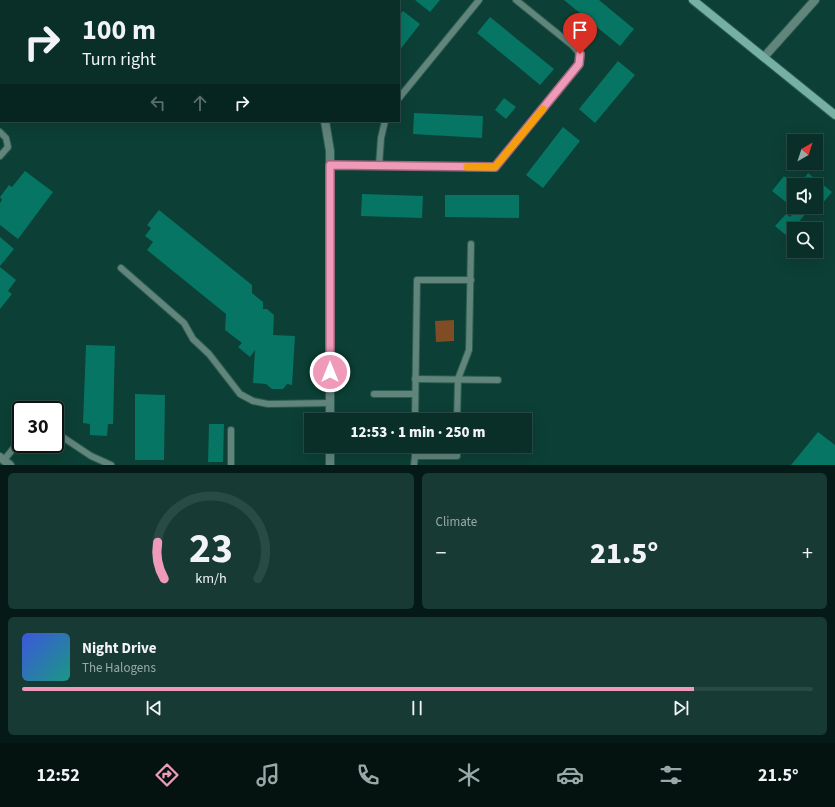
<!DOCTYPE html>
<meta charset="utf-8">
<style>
body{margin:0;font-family:"Source Sans 3",sans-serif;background:#173b34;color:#f1f3f6;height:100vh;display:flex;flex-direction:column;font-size:15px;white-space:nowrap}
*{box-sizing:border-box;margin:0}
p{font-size:13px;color:#99a9a8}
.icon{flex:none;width:22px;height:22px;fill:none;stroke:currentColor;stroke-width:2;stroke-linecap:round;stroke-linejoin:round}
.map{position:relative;height:465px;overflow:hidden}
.details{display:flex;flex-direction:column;gap:8px;padding:8px;background:#051a16;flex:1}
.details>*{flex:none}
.banner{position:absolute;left:0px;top:0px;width:400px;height:122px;box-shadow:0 4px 16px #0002,0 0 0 1px #294a45;background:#092f28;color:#f1f3f6;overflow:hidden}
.needle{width:26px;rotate:39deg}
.tools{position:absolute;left:787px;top:134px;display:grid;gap:8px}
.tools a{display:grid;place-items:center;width:36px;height:36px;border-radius:0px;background:#092f28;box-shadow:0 4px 16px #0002,0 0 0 1px #294a45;font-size:20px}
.speed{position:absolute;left:12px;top:401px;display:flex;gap:8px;font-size:20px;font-weight:700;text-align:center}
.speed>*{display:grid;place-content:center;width:52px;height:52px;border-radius:50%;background:#092f28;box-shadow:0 4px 16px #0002,0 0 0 1px #294a45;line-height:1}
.speed .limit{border:2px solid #111;border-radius:6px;background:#fff;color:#111}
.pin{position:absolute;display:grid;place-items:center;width:34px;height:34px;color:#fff;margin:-41px -17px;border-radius:50% 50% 50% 0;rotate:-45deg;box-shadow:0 0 4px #0007}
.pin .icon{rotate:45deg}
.me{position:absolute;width:44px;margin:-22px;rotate:0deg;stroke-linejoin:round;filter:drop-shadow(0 0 3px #0008)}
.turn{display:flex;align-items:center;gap:14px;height:84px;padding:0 16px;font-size:18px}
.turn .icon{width:52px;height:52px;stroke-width:2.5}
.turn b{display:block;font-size:28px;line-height:34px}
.lanes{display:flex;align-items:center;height:38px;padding:0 16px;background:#0003;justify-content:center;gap:20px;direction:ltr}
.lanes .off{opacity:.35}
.big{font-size:30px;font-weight:800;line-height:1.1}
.details .card{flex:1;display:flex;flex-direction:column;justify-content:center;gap:6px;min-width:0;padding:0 14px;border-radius:6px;background:#173b34}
.details .dial{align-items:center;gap:0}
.dial svg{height:104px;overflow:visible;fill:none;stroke:#294a45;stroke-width:7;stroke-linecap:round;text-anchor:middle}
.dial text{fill:#f1f3f6;stroke:none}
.song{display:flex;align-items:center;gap:12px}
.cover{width:48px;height:48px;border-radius:6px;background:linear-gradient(135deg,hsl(230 70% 55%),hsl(170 70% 35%))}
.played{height:4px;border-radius:2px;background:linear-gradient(90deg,#ef9ab8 85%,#294a45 85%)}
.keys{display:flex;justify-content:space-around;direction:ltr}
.heat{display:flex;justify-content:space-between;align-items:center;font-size:22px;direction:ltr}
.details .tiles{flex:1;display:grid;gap:8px;grid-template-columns:1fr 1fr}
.card:last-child{grid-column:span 2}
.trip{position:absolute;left:304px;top:413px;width:228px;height:40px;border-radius:0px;background:#092f28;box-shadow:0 4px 16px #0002,0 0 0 1px #294a45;font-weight:800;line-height:40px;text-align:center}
.tab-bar{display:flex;height:64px;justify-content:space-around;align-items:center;background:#041310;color:#99a9a8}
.tab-bar .icon{width:28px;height:28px}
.tab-bar .on{color:#ef9ab8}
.tab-bar b{font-size:18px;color:#f1f3f6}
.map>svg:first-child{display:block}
.green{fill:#7f4c23}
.building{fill:#067563}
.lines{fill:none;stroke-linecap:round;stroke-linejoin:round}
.service-casing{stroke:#2b5c52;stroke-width:8}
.minor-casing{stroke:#2b5c52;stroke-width:10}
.tertiary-casing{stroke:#2b5c52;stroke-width:10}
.secondary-casing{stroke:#2b5c52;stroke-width:10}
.service{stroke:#61847b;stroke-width:6}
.minor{stroke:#61847b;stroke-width:8}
.tertiary{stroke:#61847b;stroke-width:8}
.secondary{stroke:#76b0a2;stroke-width:8}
.route-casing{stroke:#9b6478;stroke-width:10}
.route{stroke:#ef9ab8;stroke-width:7}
.slow{stroke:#f59e0b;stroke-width:7}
</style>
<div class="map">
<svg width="835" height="465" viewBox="0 0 835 465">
<rect width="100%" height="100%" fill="#0c3f35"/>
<!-- green -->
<path class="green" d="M454,320V341L436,342L435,321Z"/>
<!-- building -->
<g class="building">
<path d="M415,0H440L430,12Z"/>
<path d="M564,0H599L634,29L620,46Z"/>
<path d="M403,11L420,24L399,51V16Z"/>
<path d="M490,17L554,69L540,85L477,33Z"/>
<path d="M618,61L635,75L595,123L579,109Z"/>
<path d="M504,98L516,107L506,119L495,110Z"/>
<path d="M414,113L483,116L482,138L413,134Z"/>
<path d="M563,127L580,141L543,188L526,175Z"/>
<path d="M25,171L53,192L18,239L0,225V203L2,200L0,197L9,185L12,187Z"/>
<path d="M808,173L832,192L821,205L816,201V185H799Z"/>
<path d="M784,176L794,185V207H811L787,236L775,226L786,214L790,217L796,210L772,191Z"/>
<path d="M362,194L423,196L422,218L361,216Z"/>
<path d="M445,195H519V218L445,217Z"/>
<path d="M159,210L252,285V293L263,302V309H267L274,315L273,335L295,336L292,385L287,384L283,389H272L266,384L253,383L255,350L250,357L238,347L242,343L225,330L226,314L147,250L153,242L145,236L151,228L147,225Z"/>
<path d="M0,237L14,249L0,266Z"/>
<path d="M0,267L16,280L8,291L12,294L0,309Z"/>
<path d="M86,345L115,346L113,424H108L107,436L90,435V424L83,423Z"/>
<path d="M135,394L165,395L164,460H135Z"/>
<path d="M209,424H224L223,462H208Z"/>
<path d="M818,432L835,445V465H791Z"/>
</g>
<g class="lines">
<defs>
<g id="service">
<path d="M399,98L479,0"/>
<path d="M0,132L6,138L8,147L0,156"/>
<path d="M330,165L495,167L579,64L580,54L573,46L516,0"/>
<path d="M379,166L381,138L385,121"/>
<path d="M121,268L184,323L193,339L209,354L240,394L253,401L268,404L330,403"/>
<path d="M415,379L498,380"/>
<path d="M374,394H415"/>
<path d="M415,420L417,280H471"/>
<path d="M457,420L458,379L469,350L471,244"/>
<path d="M231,430V465"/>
<path d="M55,432L91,456L111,465"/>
<path d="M415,456V446"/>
<path d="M4,460L21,439"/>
<path d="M414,465L415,456H457V446"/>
</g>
<g id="minor">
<path d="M258,0L259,1"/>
<path d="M764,57L815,0"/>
<path d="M325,121L330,151V420"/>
<path d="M330,465V446"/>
</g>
<path id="tertiary" d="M0,457L10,465"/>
<g id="secondary">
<path d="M693,0L835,115"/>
<path d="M38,1V0"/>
<path d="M0,48L1,47"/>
</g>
</defs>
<!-- service casing -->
<use href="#service" class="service-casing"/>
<!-- minor casing -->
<use href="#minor" class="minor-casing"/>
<!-- tertiary casing -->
<use href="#tertiary" class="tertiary-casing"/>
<!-- secondary casing -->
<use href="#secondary" class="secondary-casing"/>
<!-- service -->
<use href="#service" class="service"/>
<!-- minor -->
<use href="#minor" class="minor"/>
<!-- tertiary -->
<use href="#tertiary" class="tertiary"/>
<!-- secondary -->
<use href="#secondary" class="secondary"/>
</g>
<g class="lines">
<defs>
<path id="route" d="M330,372V165L495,167L579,64L580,54"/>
</defs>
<!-- route casing -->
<use href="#route" class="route-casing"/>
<!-- route -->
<use href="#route" class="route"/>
<!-- slow -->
<path class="slow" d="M467,167H495L543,109"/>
</g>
</svg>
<div class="tools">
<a><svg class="needle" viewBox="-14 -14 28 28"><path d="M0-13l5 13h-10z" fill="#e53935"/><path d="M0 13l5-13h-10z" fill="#99a9a8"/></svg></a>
<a><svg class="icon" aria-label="sound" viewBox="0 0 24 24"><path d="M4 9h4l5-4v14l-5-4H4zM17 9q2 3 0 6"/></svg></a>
<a><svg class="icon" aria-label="search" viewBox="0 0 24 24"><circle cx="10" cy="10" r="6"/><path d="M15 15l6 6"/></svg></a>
</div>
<div class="speed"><div class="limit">30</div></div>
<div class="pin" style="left:580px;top:54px;background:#d93025"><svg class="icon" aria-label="arrive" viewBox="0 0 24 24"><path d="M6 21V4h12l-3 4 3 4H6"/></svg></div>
<svg class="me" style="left:330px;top:372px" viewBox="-20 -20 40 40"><circle r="17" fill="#ef9ab8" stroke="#fff" stroke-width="3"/><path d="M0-11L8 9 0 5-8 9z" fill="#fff"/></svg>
<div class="trip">12:53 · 1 min · 250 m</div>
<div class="banner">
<div class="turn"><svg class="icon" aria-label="right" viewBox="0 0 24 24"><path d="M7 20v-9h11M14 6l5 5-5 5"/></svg><div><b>100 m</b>Turn right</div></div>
<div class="lanes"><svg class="icon off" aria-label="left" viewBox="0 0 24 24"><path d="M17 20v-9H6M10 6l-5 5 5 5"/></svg><svg class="icon off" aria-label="ahead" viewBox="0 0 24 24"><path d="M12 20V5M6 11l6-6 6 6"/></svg><svg class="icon" aria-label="right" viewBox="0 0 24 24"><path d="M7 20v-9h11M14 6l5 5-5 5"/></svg></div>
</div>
</div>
<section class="details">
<div class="tiles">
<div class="card dial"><svg viewBox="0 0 100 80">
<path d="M14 69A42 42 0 1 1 86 69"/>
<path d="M14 69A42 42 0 0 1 9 41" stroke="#ef9ab8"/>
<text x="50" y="56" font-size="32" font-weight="700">23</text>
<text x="50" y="72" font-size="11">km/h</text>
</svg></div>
<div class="card"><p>Climate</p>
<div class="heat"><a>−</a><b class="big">21.5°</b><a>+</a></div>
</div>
<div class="card">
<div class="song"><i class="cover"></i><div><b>Night Drive</b><p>The Halogens</p></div></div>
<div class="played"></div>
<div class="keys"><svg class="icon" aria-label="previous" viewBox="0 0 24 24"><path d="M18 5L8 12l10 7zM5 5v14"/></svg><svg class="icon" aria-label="pause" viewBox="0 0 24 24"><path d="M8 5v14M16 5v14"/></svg><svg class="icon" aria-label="next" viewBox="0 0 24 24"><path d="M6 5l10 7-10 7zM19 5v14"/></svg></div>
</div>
</div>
</section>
<nav class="tab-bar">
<b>12:52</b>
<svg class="icon on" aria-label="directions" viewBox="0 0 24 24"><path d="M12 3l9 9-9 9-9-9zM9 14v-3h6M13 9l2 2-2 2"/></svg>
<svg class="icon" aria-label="music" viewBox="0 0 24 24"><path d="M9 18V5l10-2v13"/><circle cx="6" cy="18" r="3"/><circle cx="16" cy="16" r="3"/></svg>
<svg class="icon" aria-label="phone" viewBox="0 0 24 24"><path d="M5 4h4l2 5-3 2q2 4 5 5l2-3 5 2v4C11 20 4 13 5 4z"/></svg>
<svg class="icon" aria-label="climate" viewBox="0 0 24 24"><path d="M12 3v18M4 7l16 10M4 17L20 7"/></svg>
<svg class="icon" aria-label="car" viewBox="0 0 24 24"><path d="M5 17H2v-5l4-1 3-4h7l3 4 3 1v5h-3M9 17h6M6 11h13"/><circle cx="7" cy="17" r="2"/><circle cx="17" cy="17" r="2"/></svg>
<svg class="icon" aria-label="filters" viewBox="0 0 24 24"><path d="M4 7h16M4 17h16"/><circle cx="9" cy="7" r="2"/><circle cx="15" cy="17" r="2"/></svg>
<b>21.5°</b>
</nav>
